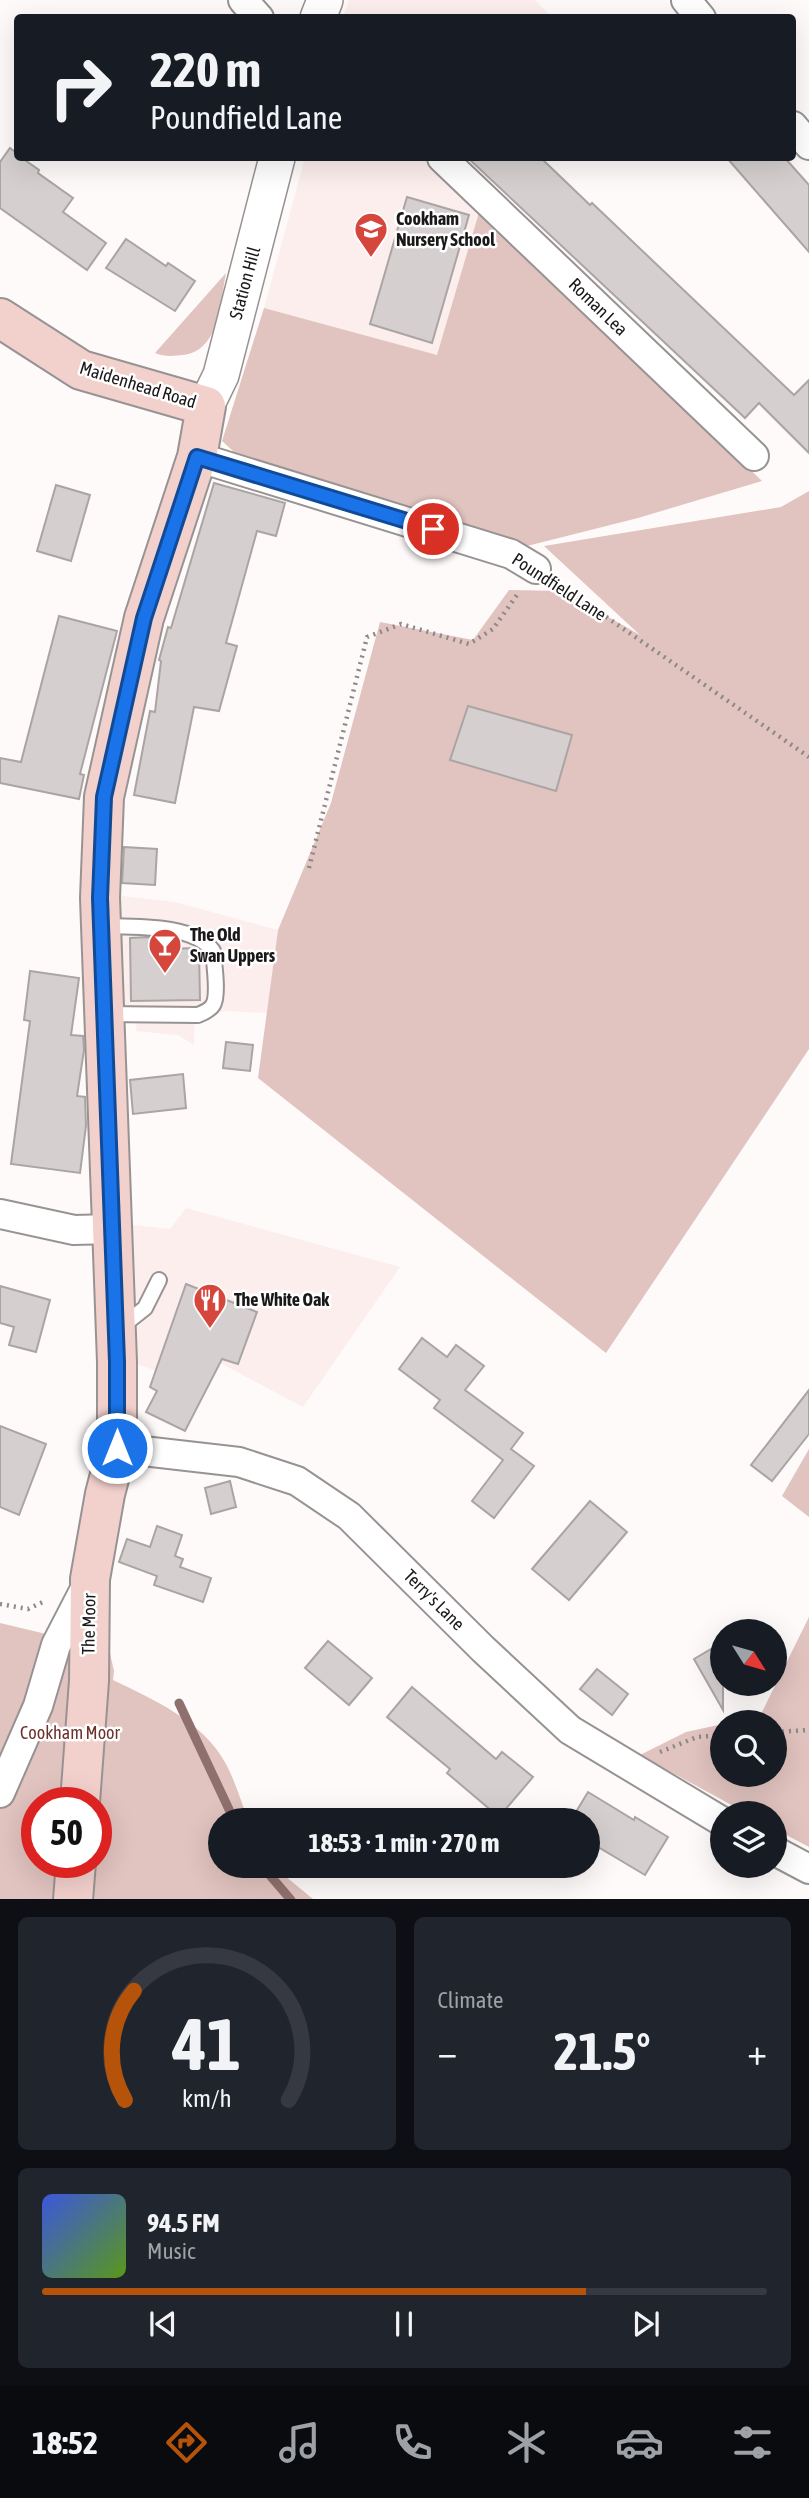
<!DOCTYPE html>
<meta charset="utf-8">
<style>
body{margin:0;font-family:"Asap Condensed",sans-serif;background:#20242c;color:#f1f3f6;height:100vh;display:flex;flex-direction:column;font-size:26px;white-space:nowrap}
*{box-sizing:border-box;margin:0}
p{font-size:23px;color:#9ea1a6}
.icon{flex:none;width:38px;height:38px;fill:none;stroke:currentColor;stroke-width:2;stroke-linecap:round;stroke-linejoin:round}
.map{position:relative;height:1899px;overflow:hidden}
.details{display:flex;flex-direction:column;gap:18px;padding:18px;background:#0d0f14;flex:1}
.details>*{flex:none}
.banner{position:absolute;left:14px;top:14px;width:782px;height:147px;border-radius:7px;box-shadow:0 7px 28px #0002;background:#171b24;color:#f1f3f6;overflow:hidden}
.needle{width:46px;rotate:127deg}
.controls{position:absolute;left:710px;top:1619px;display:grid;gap:14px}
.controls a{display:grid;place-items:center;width:77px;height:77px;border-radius:50%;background:#171b24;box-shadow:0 7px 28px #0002;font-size:35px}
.speed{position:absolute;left:21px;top:1787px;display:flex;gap:14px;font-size:35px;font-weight:700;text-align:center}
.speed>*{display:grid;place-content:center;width:91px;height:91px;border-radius:50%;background:#171b24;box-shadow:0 7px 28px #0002;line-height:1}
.speed .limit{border:10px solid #d22;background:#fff;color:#111}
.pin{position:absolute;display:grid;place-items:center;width:60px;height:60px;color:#fff;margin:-30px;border:4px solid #fff;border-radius:50%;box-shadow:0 2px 7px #0007}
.me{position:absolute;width:77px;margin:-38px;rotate:0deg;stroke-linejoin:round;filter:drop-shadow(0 0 5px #0008)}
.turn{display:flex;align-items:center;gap:24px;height:147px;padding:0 21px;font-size:32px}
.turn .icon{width:91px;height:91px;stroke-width:2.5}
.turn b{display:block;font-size:49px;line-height:60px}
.big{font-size:52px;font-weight:700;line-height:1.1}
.details .tile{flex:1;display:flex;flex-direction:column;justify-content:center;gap:10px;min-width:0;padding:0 24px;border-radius:10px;background:#20242c}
.details .dial{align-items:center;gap:0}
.dial svg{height:182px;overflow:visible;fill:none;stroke:#363941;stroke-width:7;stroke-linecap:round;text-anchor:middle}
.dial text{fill:#f1f3f6;stroke:none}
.song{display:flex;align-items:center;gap:21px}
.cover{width:84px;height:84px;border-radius:10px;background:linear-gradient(135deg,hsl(230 70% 55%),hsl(90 70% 35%))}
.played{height:7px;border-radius:4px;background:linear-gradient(90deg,#b45309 75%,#363941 75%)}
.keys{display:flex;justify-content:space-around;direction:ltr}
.heat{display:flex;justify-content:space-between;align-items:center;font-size:38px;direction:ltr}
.details .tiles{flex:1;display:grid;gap:18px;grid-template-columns:1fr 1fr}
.tile:last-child{grid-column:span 2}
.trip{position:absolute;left:208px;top:1808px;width:392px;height:70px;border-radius:35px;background:#171b24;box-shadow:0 7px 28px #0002;font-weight:700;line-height:70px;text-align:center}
.dock{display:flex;height:112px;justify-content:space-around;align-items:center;background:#090b0e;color:#9ea1a6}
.dock .icon{width:49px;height:49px}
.dock .selected{color:#b45309}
.dock b{font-size:32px;color:#f1f3f6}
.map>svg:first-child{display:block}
.built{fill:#fceeec}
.green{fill:#e1c3bf;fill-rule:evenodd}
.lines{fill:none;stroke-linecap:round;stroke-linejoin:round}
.stream{stroke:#90706c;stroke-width:9}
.building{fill:#d5d0cf;stroke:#aaa5a4;stroke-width:2}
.service-casing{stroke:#989393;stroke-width:18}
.minor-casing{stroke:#989393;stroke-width:32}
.tertiary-casing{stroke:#989393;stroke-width:38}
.secondary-casing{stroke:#989393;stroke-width:42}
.path{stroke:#8b8888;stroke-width:4.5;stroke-dasharray:2 5;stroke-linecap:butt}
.service{stroke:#fff;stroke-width:14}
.minor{stroke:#fff;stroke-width:28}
.tertiary{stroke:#fff;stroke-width:35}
.secondary{stroke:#f2d0cc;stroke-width:38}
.route-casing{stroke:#114b97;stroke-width:18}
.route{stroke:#1a73e8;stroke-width:12}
.labels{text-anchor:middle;stroke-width:5;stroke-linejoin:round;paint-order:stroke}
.poi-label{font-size:18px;font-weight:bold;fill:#1a1818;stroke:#fff;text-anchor:start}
.street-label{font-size:18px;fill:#1a1818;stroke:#fff}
.park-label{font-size:18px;fill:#6c312b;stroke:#fff}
</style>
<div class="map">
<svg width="809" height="1900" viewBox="0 0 809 1900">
<rect width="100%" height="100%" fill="#fefafa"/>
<!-- built -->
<g class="built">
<path d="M349,0H535L552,17H343Z"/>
<path d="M305,158H427L480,209L437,356L264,308Z"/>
<path d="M114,895L175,902L278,930L267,1013L226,1011L195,1016L194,1045L178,1035L136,1031L137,1020L121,1018Z"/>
<path d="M186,1208L400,1267L303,1407L196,1350L185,1380L130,1362L125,1224L170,1229Z"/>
</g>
<!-- green -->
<g class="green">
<path d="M480,209L762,481L638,518L527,546L520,541L234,452L222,441L264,308L437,355Z"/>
<path d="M226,273C220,302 220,351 183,355C173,356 165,357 155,353Z"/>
<path d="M809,491V1049L606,1353L258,1078L278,930L331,803L380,622L473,640L509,590L563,591L640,635L544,546L781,507Z"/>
<path d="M809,1449V1517L782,1496Z"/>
<path d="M809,1617V1847L775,1829V1813H746L640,1755L686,1732L723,1724V1774H775V1722H733L760,1716Z"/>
<path d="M0,1623L109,1649L114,1671L113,1680C154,1700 203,1721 226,1764C235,1781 241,1801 248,1820H220V1866H273L313,1899L0,1900ZM37,1802H96V1862H37Z"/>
</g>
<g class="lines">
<!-- stream -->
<g class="stream">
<path d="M179,1703L234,1820"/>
<path d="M262,1866L291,1900"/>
</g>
</g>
<!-- building -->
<g class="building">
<path d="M10,148L18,154V158H22L39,170L38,173L73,198L63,212L106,243L87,270L0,208V162Z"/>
<path d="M468,158H541L590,205L592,203L794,395L809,380V453L759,403L745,418Z"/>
<path d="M727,158H785L809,185V252Z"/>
<path d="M407,197L469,215L432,343L370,324Z"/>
<path d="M126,239L166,266L168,263L195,281L175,311L106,268Z"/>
<path d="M214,483L285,503L276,536L257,531L226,643L237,646L219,711L194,707L175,803L134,795L150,711L155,712L161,661L159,660L168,627L171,628Z"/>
<path d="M56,485L90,495L71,561L37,551Z"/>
<path d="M59,616L117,631L80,774L84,775L79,799L0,783V758L21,762Z"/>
<path d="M468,706L572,735L556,791L450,760Z"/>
<path d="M124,847L157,849L155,885L122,883Z"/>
<path d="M148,937L168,940V949L195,948L199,951L200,1000L131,1001L130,938Z"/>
<path d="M30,971L79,978L71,1035L83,1036L84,1050L77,1096L85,1097L86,1126L80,1173L11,1164L30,1021L24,1020Z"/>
<path d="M226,1042L253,1045L250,1071L223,1068Z"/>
<path d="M183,1074L186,1108L133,1114L130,1080Z"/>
<path d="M186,1284L257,1312L238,1364L222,1359L185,1431L146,1412L157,1391L150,1387Z"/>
<path d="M0,1286L50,1300L36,1352L9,1345L14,1327L0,1323Z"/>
<path d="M422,1338L447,1357L456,1345L484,1366L465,1390L523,1433L511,1449L534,1466L494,1518L472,1501L503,1460L434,1408L440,1400L399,1369Z"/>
<path d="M809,1390V1434L772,1481L751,1465Z"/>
<path d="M0,1426L46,1444L19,1515L0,1507Z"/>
<path d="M230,1481L236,1507L211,1514L205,1488Z"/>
<path d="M590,1501L627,1532L569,1600L532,1569Z"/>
<path d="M157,1526L182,1535L175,1556L183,1559L180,1567L211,1578L203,1602L154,1585L157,1576L119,1562L127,1539L150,1547Z"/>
<path d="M328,1641L372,1678L349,1705L305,1668Z"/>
<path d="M723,1642V1710L694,1659Z"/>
<path d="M597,1669L628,1694L612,1715L580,1689Z"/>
<path d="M412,1687L496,1759L502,1752L533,1777L499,1817L447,1773L450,1769L387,1717Z"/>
<path d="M588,1792L634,1820L635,1817L668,1837L645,1875L588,1841V1820H571Z"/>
</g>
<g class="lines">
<defs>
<g id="service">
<path d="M102,926C134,927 194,924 213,951C214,963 219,995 213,1005C210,1010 203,1013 198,1015L104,1014"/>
<path d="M121,1327L145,1308L159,1280"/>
</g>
<g id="minor">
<path d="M243,0L259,18"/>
<path d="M686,0L701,18"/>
<path d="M793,126L809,145"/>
<path d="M442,158L754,456"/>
<path d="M197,457L511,554L536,569"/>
<path d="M0,1214L74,1230L112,1229"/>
<path d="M117,1448L239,1462L297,1481L349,1516L483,1649L570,1730L723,1822"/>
<path d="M0,1793L38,1706L56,1645L87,1585"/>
<path d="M775,1851L809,1869"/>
</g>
<g id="tertiary">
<path d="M318,18L325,0"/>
<path d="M206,406L221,375L277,158"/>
</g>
<g id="secondary">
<path d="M0,318L81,370L206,406L197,457L144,618L104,797L100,898L117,1362V1448L105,1494L90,1579L89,1681L80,1802"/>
<path d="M73,1900L76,1862"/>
</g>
</defs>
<!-- service casing -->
<use href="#service" class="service-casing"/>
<!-- minor casing -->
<use href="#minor" class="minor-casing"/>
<!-- tertiary casing -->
<use href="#tertiary" class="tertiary-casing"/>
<!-- secondary casing -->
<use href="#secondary" class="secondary-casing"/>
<!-- path -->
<g class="path">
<path d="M560,585L809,757"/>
<path d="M309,868L367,637L401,624L469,644L493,629L519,592"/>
<path d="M0,1604L28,1609L45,1601"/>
<path d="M775,1732L809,1730"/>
<path d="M660,1752L697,1737L723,1735"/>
</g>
<!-- service -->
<use href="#service" class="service"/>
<!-- minor -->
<use href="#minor" class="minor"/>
<!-- tertiary -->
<use href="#tertiary" class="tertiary"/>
<!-- secondary -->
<use href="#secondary" class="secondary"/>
</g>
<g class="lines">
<defs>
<path id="route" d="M117,1448V1362L100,898L104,797L144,618L197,457L433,529"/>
</defs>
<!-- route casing -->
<use href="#route" class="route-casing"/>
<!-- route -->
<use href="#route" class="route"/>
</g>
<!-- icons -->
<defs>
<symbol id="school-pin" viewBox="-11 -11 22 30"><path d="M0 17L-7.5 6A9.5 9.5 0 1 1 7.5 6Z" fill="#d5473d" stroke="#fff"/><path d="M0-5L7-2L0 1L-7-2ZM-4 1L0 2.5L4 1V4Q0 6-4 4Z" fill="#fff"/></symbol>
<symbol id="bar-pin" viewBox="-11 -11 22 30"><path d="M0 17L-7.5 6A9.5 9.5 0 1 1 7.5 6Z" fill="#d5473d" stroke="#fff"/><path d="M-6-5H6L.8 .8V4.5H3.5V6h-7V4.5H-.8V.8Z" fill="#fff"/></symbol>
<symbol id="restaurant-pin" viewBox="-11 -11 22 30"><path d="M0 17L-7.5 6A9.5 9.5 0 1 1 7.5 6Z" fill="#d5473d" stroke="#fff"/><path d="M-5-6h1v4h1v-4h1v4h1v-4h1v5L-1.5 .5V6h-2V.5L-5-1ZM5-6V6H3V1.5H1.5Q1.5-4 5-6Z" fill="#fff"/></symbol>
</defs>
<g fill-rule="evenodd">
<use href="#school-pin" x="352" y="210" width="38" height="52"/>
<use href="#bar-pin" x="146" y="926" width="38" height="52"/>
<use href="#restaurant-pin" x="191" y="1281" width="38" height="52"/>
</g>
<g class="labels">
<!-- poi labels -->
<g class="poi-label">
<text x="396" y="225">Cookham<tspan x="396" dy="21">Nursery School</tspan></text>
<text x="190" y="941">The Old<tspan x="190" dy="21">Swan Uppers</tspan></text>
<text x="234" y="1306">The White Oak</text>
</g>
<!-- street labels -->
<g class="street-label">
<text transform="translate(245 283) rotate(-75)" y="6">Station Hill</text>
<text transform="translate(598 307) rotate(44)" y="6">Roman Lea</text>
<text transform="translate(138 385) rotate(17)" y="6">Maidenhead Road</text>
<text transform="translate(559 587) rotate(33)" y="6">Poundfield Lane</text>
<text transform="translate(434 1600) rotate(45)" y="6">Terry's Lane</text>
<text transform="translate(89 1624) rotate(-89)" y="6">The Moor</text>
</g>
<!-- park labels -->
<g class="park-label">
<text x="70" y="1739">Cookham Moor</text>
</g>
</g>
</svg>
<div class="controls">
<a><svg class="needle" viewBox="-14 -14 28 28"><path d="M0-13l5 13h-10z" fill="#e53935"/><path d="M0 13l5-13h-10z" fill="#9ea1a6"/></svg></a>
<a><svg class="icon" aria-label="search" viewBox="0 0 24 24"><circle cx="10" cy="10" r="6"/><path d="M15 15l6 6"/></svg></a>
<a><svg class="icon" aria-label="layers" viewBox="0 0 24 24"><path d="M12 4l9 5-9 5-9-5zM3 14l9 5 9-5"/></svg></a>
</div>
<div class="speed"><div class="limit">50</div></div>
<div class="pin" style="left:433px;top:529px;background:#d93025"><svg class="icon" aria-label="arrive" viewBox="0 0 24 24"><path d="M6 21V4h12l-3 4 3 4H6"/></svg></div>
<svg class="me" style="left:117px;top:1448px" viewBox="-20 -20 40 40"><circle r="17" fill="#1a73e8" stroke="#fff" stroke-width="3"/><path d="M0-11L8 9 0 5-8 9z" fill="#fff"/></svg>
<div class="trip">18:53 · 1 min · 270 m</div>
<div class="banner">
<div class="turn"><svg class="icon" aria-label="right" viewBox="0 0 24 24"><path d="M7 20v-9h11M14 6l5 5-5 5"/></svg><div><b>220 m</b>Poundfield Lane</div></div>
</div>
</div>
<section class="details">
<div class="tiles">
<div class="tile dial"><svg viewBox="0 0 100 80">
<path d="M14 69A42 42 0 1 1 86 69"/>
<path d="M14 69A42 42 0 0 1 18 21" stroke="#b45309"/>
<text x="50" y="56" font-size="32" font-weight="700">41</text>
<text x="50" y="72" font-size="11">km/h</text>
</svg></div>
<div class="tile"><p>Climate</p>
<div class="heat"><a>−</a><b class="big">21.5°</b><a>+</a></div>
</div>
<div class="tile">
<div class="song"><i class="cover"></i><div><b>94.5 FM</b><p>Music</p></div></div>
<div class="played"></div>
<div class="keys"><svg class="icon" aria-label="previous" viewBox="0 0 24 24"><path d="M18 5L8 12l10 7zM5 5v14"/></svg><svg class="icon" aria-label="pause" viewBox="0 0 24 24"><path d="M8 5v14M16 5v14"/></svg><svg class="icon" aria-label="next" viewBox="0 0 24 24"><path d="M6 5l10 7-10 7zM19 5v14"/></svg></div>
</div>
</div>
</section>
<nav class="dock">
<b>18:52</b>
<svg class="icon selected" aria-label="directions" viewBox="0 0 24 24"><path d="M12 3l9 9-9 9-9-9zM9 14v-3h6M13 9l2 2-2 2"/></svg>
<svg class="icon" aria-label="music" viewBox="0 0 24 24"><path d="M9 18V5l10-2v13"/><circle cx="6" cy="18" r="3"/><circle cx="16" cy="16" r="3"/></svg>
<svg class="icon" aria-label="phone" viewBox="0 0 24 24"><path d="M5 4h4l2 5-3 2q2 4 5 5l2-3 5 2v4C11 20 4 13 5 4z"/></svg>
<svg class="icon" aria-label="climate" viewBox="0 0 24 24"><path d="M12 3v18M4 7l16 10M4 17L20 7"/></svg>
<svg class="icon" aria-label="car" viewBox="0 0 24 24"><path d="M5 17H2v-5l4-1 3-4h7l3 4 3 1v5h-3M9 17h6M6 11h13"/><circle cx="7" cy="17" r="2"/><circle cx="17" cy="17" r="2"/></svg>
<svg class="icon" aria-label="filters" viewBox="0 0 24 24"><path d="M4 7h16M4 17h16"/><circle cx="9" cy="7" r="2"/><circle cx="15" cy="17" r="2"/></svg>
</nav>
